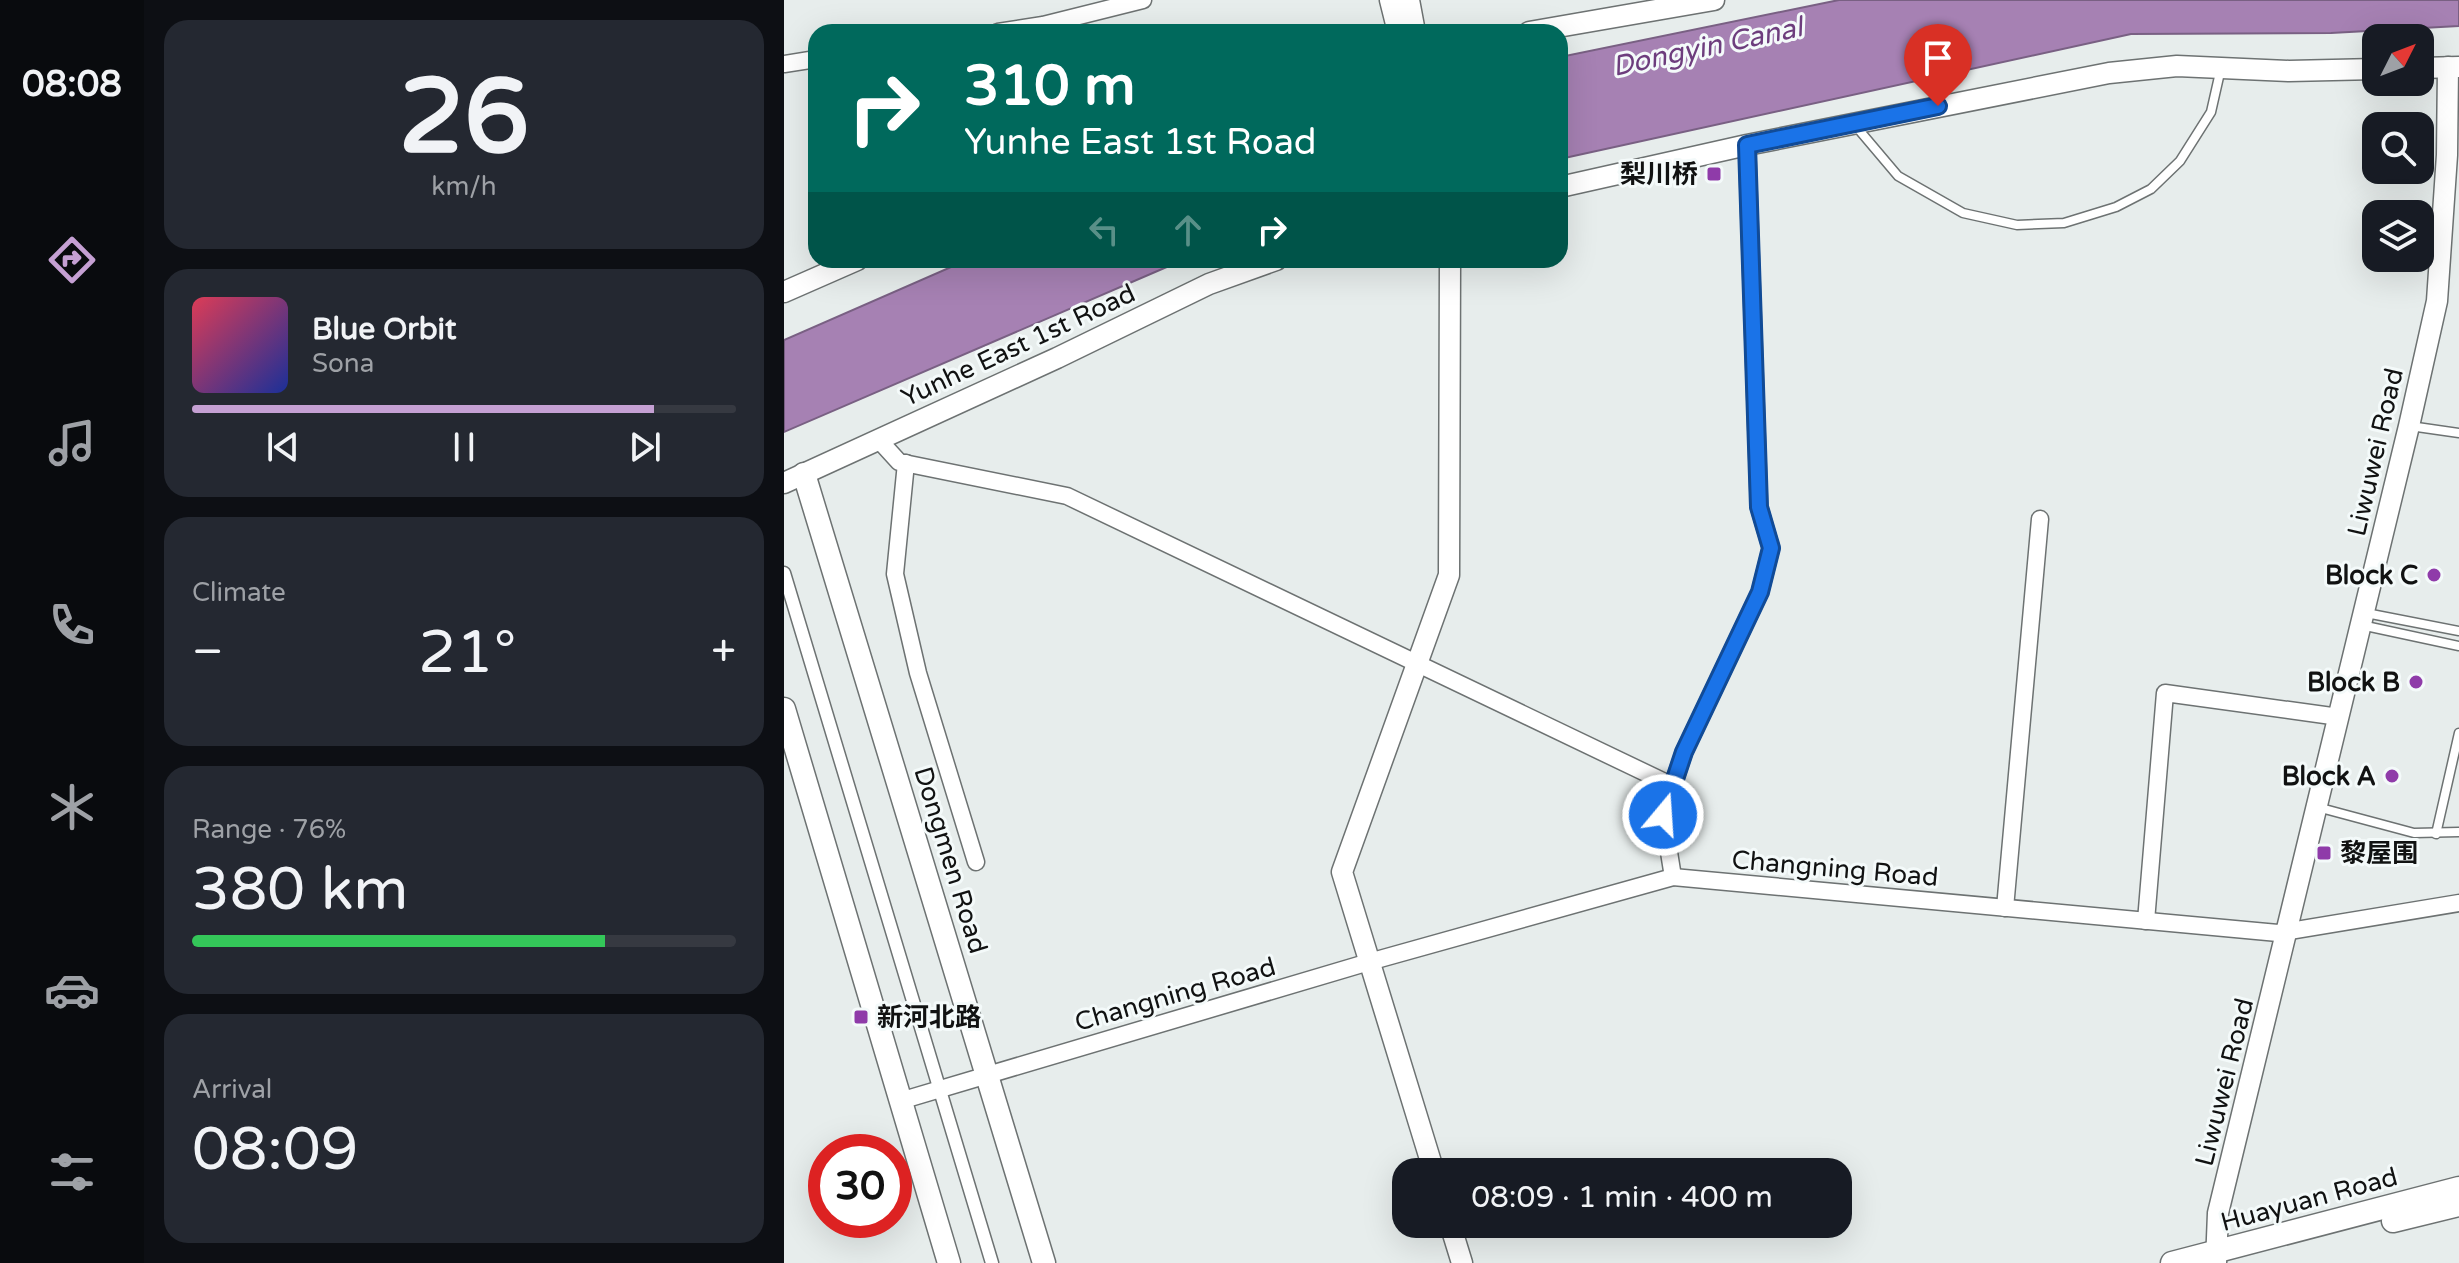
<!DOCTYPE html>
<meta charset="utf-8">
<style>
body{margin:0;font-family:"Varela Round","Noto Sans SC",sans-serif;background:#242831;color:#f1f3f6;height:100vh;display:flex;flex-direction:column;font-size:30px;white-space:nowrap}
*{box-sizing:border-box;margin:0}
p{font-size:26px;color:#9ea1a6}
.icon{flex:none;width:44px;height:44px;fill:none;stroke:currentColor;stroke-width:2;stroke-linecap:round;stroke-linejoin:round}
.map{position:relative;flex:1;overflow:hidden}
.sheet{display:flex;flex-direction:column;gap:20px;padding:20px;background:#0d0f14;width:640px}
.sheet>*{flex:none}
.banner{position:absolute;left:24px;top:24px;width:760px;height:244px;border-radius:24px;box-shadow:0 8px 32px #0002;background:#00695c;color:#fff;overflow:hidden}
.needle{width:52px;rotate:48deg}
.controls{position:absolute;left:1578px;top:24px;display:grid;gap:16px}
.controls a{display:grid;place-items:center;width:72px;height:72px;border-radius:16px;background:#171b24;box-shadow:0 8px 32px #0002;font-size:40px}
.speed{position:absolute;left:24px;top:1134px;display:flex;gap:16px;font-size:40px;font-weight:700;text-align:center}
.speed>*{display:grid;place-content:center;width:104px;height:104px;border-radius:50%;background:#171b24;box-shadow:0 8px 32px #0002;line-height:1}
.speed .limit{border:12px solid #d22;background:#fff;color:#111}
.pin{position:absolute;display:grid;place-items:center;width:68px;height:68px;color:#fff;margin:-82px -34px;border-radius:50% 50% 50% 0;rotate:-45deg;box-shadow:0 0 8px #0007}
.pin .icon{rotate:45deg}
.me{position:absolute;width:88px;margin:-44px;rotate:18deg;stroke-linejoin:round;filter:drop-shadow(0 0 6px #0008)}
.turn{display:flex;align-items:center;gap:28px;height:168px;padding:0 24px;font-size:36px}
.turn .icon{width:104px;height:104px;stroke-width:2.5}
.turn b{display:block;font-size:56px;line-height:68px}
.lanes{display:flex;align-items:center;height:76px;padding:0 24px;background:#0003;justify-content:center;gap:40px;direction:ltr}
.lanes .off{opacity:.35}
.big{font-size:60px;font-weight:600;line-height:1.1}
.sheet .widget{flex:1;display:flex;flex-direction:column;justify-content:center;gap:12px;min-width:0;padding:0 28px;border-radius:24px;background:#242831}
.sheet .dial{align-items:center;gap:0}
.dial b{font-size:104px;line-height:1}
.song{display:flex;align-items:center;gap:24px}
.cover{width:96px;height:96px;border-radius:12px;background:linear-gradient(135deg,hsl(350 70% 55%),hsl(230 70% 35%))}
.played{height:8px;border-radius:4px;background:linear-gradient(90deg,#c5a0d3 85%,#363941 85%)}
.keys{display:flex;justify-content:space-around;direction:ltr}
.heat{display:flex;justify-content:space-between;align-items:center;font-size:44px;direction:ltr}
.charge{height:12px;border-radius:6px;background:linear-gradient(90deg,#34c759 76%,#363941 0)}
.trip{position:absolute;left:608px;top:1158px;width:460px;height:80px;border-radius:24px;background:#171b24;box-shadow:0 8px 32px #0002;font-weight:600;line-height:80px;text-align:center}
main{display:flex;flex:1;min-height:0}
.tabs{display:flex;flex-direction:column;width:144px;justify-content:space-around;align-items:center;background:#090b0e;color:#9ea1a6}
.tabs .icon{width:56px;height:56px}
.tabs .current{color:#c5a0d3}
.tabs b{font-size:36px;color:#f1f3f6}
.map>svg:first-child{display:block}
.water{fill:#a681b3;stroke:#796083;stroke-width:2}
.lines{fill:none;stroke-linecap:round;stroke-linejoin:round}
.service-casing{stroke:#6d7272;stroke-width:11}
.pedestrian-casing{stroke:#6d7272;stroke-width:15}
.minor-casing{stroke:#6d7272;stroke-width:19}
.tertiary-casing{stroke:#6d7272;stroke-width:23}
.secondary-casing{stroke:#6d7272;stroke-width:25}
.service{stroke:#fff;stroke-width:8}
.pedestrian{stroke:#fff;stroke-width:12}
.minor{stroke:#fff;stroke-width:16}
.tertiary{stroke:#fff;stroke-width:20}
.secondary{stroke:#fff;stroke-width:22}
.route-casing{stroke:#114b97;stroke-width:20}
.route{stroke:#1a73e8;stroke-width:14}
.poi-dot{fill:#8f3ba9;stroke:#f4fafa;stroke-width:3}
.labels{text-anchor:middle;stroke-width:6;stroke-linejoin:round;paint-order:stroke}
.poi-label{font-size:26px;font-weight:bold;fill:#111212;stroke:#f4fafa;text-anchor:end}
.street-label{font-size:26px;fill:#111212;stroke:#f4fafa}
.water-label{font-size:28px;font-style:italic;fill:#6d3d7d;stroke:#f4fafa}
</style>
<main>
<nav class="tabs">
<b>08:08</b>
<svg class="icon current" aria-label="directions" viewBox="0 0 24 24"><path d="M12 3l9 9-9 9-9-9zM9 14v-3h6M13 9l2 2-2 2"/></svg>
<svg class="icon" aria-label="music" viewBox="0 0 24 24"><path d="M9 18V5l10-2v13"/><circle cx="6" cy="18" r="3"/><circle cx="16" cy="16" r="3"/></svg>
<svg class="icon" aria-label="phone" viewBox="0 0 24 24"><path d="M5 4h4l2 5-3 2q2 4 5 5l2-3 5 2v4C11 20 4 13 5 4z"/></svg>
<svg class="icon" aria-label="climate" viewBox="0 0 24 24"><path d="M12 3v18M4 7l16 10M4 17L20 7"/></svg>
<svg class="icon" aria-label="car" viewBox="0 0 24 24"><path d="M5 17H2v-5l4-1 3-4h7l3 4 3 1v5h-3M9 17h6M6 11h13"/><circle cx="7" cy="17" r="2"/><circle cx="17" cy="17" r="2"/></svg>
<svg class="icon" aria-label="filters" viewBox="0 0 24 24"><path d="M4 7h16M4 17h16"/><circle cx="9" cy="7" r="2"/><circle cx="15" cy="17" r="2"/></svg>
</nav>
<section class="sheet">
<div class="widget dial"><b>26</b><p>km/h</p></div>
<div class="widget">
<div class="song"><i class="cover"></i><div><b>Blue Orbit</b><p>Sona</p></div></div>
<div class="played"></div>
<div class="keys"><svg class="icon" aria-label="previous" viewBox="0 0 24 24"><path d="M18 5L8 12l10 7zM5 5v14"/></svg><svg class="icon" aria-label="pause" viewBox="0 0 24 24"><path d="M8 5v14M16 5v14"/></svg><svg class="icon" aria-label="next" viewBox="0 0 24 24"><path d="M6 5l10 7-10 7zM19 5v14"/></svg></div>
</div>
<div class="widget"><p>Climate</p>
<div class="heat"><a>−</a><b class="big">21°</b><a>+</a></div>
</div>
<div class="widget"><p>Range · 76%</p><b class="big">380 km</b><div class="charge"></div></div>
<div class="widget"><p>Arrival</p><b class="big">08:09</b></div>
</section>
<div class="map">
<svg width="1675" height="1263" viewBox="0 0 1675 1263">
<rect width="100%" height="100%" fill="#e7edec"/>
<!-- water -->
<g class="water">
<path d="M1055,0H1675V26L1547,33L1347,34L776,159V57Z"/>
<path d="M183,260H399L0,432V340Z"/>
</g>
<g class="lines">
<defs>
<g id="service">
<path d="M1070,124L1114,176L1179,213L1233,225L1280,223L1332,207L1367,189L1396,161L1427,112L1437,68"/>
<path d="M1626,426L1675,433"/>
<path d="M1582,613L1675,631"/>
<path d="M1577,625L1675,646"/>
<path d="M1533,807L1630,833L1675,832"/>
<path d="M1652,834L1675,733"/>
</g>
<path id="pedestrian" d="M0,573L208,1263"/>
<g id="minor">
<path d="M214,32L259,25L359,0"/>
<path d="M0,64L32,59"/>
<path d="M94,439L115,462L283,496L889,786"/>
<path d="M122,463L111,574L134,673L192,862"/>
<path d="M889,877L879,815L900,752L976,592L987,548L975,507L963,145"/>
<path d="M1221,908L1256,519"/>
<path d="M1362,921L1381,693L1555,717"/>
<path d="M116,1101L585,962L889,877L1494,933L1675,903"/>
</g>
<g id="tertiary">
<path d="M606,0L614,32"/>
<path d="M625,0L631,32"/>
<path d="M745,32L930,0"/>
<path d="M1636,68L1675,67"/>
<path d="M776,187L963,145L1325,73L1393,66L1505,71L1592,69"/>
<path d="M0,292L73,260"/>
<path d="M0,483L273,358L425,284L492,260"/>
<path d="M650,1172L558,872L665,575L666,260"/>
<path d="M666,1224L678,1263"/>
<path d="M1432,1263L1434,1213L1625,426L1653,301L1663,155L1664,67"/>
</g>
<g id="secondary">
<path d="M20,474L260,1263"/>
<path d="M0,709L165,1263"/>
<path d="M1609,1221L1675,1205"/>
<path d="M1388,1263L1675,1188"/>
</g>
</defs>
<!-- service casing -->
<use href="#service" class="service-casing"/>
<!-- pedestrian casing -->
<use href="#pedestrian" class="pedestrian-casing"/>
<!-- minor casing -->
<use href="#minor" class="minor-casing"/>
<!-- tertiary casing -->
<use href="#tertiary" class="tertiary-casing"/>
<!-- secondary casing -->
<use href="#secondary" class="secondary-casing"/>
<!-- service -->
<use href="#service" class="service"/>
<!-- pedestrian -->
<use href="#pedestrian" class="pedestrian"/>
<!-- minor -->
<use href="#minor" class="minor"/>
<!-- tertiary -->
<use href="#tertiary" class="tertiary"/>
<!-- secondary -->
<use href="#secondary" class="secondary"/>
</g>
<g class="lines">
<defs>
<path id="route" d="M879,815L900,752L976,592L987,548L975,507L963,145L1154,106"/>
</defs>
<!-- route casing -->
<use href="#route" class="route-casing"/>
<!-- route -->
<use href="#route" class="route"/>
</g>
<!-- markers -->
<g class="poi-dot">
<rect x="922" y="166" width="16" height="16" rx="4"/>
<circle cx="1650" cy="575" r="8"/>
<circle cx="1632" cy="682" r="8"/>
<circle cx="1608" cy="776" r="8"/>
<rect x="1532" y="845" width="16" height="16" rx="4"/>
<rect x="69" y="1009" width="16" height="16" rx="4"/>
</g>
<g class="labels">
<!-- poi labels -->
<g class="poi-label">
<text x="914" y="183">梨川桥</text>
<text x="1634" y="584">Block C</text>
<text x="1616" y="691">Block B</text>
<text x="1592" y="785">Block A</text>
<text x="1556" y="862" text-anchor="start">黎屋围</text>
<text x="93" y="1026" text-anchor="start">新河北路</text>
</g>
<!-- street labels -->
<g class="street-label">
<text transform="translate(234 345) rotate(-25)" y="9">Yunhe East 1st Road</text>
<text transform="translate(1591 452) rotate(-77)" y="9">Liwuwei Road</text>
<text transform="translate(167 860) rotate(73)" y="9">Dongmen Road</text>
<text transform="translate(1051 868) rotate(5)" y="9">Changning Road</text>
<text transform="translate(391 994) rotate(-16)" y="9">Changning Road</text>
<text transform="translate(1440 1082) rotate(-76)" y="9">Liwuwei Road</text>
<text transform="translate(1525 1199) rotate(-15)" y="9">Huayuan Road</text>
</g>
<!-- water labels -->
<g class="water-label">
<text transform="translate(923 46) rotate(-12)" y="10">Dongyin Canal</text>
</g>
</g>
</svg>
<div class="controls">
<a><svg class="needle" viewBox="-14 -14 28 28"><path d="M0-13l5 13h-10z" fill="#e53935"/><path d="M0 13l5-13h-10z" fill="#9ea1a6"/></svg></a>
<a><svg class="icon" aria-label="search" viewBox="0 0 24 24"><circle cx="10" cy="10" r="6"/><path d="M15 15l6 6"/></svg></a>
<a><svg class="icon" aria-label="layers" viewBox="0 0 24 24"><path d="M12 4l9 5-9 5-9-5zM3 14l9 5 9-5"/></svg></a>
</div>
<div class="speed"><div class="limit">30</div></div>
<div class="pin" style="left:1154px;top:106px;background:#d93025"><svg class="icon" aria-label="arrive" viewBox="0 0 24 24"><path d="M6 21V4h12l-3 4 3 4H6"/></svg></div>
<svg class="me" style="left:879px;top:815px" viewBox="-20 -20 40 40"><circle r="17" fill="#1a73e8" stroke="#fff" stroke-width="3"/><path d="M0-11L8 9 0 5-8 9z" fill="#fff"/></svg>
<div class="trip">08:09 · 1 min · 400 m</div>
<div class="banner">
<div class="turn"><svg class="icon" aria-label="right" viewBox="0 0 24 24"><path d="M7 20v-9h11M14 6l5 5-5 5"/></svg><div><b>310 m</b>Yunhe East 1st Road</div></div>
<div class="lanes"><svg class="icon off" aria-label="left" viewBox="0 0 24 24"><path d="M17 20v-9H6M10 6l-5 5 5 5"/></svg><svg class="icon off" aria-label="ahead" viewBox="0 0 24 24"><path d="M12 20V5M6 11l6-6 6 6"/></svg><svg class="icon" aria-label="right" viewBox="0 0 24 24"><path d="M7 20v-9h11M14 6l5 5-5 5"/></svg></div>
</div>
</div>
</main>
